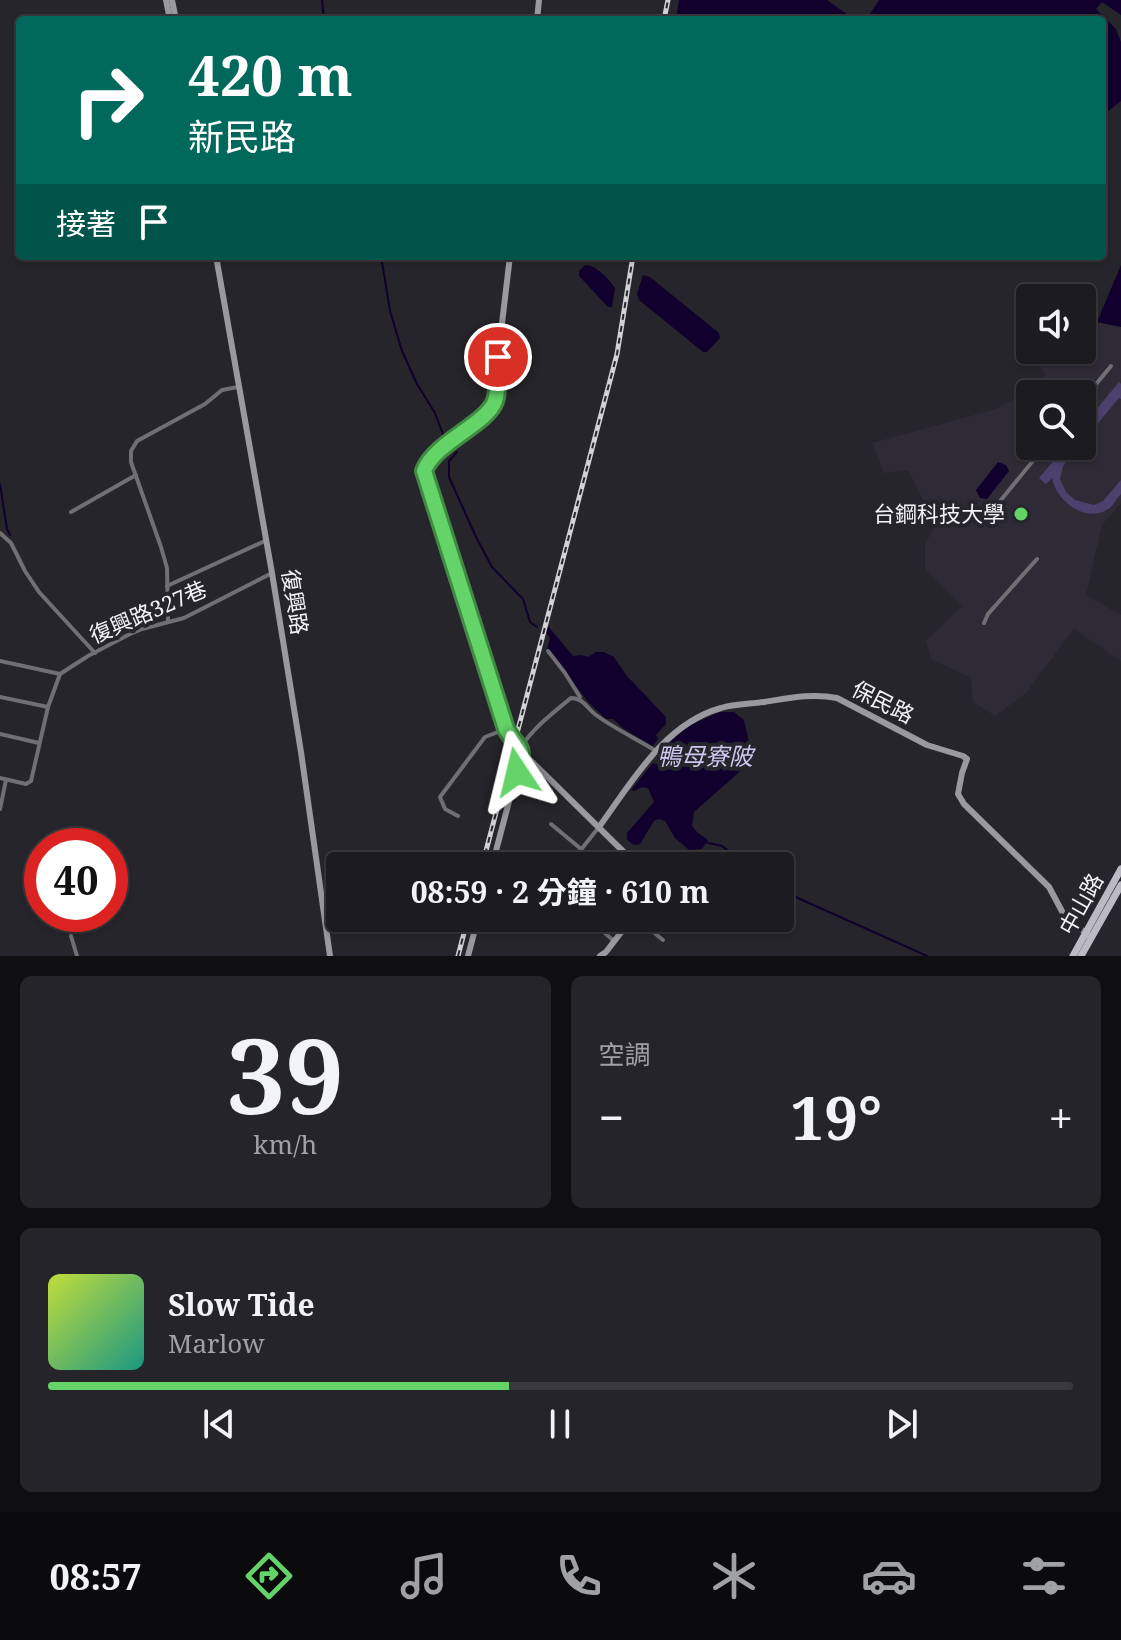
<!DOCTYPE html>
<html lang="zh-TW">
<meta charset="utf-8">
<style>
body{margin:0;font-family:"Noto Serif","Noto Sans TC",serif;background:#252529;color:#f1f3f6;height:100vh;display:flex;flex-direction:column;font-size:30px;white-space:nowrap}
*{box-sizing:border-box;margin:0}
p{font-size:26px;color:#a0a1a5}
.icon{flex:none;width:44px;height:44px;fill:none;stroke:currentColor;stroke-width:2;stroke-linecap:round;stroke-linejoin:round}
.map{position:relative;height:956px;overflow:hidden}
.side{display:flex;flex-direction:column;gap:20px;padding:20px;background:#0f0f12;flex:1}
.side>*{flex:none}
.guide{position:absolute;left:16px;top:16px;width:1090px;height:244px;border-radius:8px;box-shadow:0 2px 6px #0004,0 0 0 2px #3a3a3e;background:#00695c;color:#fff;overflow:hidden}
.tools{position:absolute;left:1016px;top:284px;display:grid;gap:16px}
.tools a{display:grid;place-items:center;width:80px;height:80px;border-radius:8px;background:#1c1c20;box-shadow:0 2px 6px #0004,0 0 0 2px #3a3a3e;font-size:40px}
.speed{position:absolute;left:24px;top:828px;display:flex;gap:16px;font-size:40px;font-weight:700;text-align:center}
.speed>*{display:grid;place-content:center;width:104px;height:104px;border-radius:50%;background:#1c1c20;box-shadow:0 2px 6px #0004,0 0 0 2px #3a3a3e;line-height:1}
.speed .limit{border:12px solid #d22;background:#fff;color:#111}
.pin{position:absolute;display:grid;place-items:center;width:68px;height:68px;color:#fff;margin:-34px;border:4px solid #fff;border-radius:50%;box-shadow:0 2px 8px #0007}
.me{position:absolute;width:88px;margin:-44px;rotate:350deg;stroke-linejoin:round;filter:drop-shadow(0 0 6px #0008)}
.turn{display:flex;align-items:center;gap:28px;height:168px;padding:0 40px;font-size:36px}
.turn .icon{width:104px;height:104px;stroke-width:2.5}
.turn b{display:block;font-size:56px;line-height:68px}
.then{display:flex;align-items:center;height:76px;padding:0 40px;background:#0003;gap:16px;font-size:30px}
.big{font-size:60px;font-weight:700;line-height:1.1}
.side .card{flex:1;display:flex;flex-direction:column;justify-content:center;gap:12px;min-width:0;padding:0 28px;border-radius:12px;background:#252529}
.side .dial{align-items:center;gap:0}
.dial b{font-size:104px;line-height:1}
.song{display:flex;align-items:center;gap:24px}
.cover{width:96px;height:96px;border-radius:12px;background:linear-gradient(135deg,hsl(70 70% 55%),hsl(170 70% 35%))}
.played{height:8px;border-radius:4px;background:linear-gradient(90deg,#64d468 45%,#3a3a3e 45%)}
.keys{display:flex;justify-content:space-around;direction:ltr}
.heat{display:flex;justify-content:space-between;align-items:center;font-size:44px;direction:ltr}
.side .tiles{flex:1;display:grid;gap:20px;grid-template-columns:1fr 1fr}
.card:last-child{grid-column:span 2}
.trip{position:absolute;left:326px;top:852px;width:468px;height:80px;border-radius:8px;background:#1c1c20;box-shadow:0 2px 6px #0004,0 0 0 2px #3a3a3e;font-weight:700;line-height:80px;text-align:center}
.menu{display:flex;height:128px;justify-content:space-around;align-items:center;background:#0b0b0d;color:#a0a1a5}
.menu .icon{width:56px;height:56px}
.menu .current{color:#64d468}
.menu b{font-size:36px;color:#f1f3f6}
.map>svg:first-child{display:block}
.built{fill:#2e2b37;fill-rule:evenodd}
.green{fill:#4c416d}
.water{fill:#11002d}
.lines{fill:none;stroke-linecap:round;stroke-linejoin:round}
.stream{stroke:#11002d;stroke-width:2}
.street{stroke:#706f73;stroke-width:4}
.secondary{stroke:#9a999f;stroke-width:6}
.primary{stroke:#bbb9c1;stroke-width:7}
.rail-casing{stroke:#d2d1d6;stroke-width:5}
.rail{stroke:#26252b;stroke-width:2;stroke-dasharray:6;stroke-linecap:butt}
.route-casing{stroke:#418a44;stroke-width:20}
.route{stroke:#64d468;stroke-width:14}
.poi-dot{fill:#64d468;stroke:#26252b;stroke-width:3}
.labels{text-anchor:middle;stroke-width:8;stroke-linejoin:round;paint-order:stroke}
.poi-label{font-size:22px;fill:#f3f2f7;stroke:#26252b;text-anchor:end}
.street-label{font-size:22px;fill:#f3f2f7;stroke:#26252b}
.water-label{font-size:24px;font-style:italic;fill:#cfc7ef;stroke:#26252b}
</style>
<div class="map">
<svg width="1121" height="956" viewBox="0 0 1121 956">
<rect width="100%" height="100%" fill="#26252b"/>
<!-- built -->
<path class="built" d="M1082,319L1121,327V503L1102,525L1086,595L1121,615V661L1074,629L1026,693L995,716L973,702L971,678L931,659L926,641L962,606L925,569V544L936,525L908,470L884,473L872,443L996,409L1021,395L1046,375L1018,340L1030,333V350H1082ZM1030,394H1082V446H1030Z"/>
<!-- green -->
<g class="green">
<path d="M1119,382L1121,384V399L1119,398L1082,442V427Z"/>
<path d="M1066,446H1078L1063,466L1060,479L1066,492L1075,500L1094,505L1103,501L1121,480V494C1117,498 1113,506 1108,509C1086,524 1056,501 1052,478L1046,484L1039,478Z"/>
</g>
<!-- water -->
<g class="water">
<path d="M679,0H827L855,20H676Z"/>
<path d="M879,0H1121V15L1102,2L1096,9L1116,29L1121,42V101L1102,116V20H866Z"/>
<path d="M585,265C596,265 609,279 615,288L612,307H608L579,276V271Z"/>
<path d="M1121,265V327L1097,322Z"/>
<path d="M643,275L650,277L719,333L720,338L707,352H703L639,300L637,294Z"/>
<path d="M998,462L1006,465L1009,471L987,499L980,498L976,490Z"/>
<path d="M548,626L573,656L581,655L588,657L596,652H604L614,657L627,676L666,717V724L656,735L658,739L653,746L624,729L613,719H606L589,703L547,649L550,638L546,632Z"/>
<path d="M720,712H734L744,720L753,760L694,812L692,826L697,832L708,840L702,849L689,850L675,838L665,821L659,819L654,821L640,844L634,845L627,840V833L654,802L648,788L642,787L634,791L631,790L653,763L658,765L663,764L662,750L686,727Z"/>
</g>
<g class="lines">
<!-- stream -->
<g class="stream">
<path d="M322,0L324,20"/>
<path d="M381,256L390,311L402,351L417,384L435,413L444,437"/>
<path d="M457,452L449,461V477L476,537L492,567L523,599L530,622L537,627"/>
<path d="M0,484L7,529L10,535"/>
<path d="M704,842L722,846L748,866"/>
<path d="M780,888L800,899L927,956"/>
</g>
<!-- street -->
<g class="street">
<path d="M1082,401L1111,366"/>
<path d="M71,512L136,475"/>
<path d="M983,522L1045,446"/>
<path d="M0,533L11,543L25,571L39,592L95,653"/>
<path d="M167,586L267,540"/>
<path d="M168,622L167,568L161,547L131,462V451L137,441L205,404L222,390L238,387"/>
<path d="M984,623L988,614L1037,559"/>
<path d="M548,651L565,673L580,697"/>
<path d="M0,661L60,674"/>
<path d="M0,697L48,707"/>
<path d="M0,734L39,743"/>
<path d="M521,747C534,727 553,713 571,698C583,698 587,708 596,715C615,729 637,739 656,751"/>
<path d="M0,778L26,784L31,781L48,707L60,674L88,656L128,635L142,629L184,618L272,573"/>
<path d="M0,809L6,780"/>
<path d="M458,816L445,809L440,797L485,737L506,729"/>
<path d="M551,824L581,849"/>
<path d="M568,866L599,827"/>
<path d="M587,918L614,941"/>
<path d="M636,918L663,940"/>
<path d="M71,936L77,956"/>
</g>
<!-- secondary -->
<g class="secondary">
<path d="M166,0L170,20"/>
<path d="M172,0L176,20"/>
<path d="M537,20L539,0"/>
<path d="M216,256L272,573L301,752L330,956"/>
<path d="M522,752L638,866"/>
<path d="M599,827C632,782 664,724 721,708C734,704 750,704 764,702C789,698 812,693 837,698L927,745L963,756L967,759L962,773L958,794L964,804L1049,887L1064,915L1088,935"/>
<path d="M492,866L522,752C520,744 511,737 506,729L424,471L427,463L452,439L484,416L495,402L498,357L510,256"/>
<path d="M468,956L478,918"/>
<path d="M600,956L606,952L632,918"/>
</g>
<!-- primary -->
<g class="primary">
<path d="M1073,956L1121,869"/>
<path d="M1081,956L1121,885"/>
</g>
<defs>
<g id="rail">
<path d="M664,20L668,0"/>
<path d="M482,866L617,354L633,256"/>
<path d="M458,956L468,918"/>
</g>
</defs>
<!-- rail casing -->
<use href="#rail" class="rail-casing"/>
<!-- rail -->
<use href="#rail" class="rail"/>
</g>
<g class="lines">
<defs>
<path id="route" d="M498,357C497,371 499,389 495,401C487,424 434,443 424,471L506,729C520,753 525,742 517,772"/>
</defs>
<!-- route casing -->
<use href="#route" class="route-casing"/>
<!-- route -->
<use href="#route" class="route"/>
</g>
<!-- markers -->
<circle class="poi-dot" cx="1021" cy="514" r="8"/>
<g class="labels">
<!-- poi labels -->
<g class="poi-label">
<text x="1005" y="522">台鋼科技大學</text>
</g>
<!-- street labels -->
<g class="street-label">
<text transform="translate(295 602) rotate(81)" y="8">復興路</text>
<text transform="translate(148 612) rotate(-23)" y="8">復興路327巷</text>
<text transform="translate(883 702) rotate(27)" y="8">保民路</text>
<text transform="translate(1081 904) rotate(-61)" y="8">中山路</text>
</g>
<!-- water labels -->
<g class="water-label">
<text x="705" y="765">鴨母寮陂</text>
</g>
</g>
</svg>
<div class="tools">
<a><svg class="icon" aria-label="sound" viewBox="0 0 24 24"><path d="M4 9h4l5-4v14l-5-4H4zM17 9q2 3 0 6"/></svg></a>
<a><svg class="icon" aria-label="search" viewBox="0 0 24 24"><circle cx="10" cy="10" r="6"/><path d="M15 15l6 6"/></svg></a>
</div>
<div class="speed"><div class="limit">40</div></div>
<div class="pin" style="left:498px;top:357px;background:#d93025"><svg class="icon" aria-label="arrive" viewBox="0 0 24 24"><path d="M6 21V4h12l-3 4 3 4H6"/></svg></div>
<svg class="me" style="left:517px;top:772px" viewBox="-20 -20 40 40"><path d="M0-17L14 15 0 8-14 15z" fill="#64d468" stroke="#fff" stroke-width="4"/></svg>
<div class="trip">08:59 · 2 分鐘 · 610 m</div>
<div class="guide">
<div class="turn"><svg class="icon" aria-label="right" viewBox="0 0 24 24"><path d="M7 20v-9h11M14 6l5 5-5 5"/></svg><div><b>420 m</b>新民路</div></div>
<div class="then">接著<svg class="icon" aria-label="arrive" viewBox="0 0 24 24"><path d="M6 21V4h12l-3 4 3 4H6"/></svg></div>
</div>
</div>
<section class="side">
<div class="tiles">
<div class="card dial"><b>39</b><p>km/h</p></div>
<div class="card"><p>空調</p>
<div class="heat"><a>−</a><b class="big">19°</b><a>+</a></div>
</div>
<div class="card">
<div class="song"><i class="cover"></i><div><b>Slow Tide</b><p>Marlow</p></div></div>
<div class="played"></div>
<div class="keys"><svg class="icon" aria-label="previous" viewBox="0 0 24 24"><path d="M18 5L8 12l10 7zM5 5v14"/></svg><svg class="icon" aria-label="pause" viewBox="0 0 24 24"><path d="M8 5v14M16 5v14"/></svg><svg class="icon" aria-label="next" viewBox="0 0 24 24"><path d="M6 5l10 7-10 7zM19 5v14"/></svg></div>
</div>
</div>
</section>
<nav class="menu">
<b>08:57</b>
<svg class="icon current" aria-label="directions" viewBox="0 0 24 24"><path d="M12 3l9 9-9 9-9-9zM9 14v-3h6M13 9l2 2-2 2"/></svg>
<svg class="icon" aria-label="music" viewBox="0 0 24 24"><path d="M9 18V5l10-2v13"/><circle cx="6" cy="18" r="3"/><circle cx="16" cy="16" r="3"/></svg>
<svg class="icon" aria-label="phone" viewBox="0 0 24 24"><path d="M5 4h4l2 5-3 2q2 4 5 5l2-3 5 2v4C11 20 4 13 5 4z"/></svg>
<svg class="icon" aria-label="climate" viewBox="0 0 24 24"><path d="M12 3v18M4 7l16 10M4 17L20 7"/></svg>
<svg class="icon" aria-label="car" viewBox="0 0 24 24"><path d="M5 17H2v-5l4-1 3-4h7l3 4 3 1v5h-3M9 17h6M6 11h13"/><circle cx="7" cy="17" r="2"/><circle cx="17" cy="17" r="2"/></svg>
<svg class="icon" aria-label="filters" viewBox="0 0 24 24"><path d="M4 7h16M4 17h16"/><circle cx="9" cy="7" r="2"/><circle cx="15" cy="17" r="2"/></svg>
</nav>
